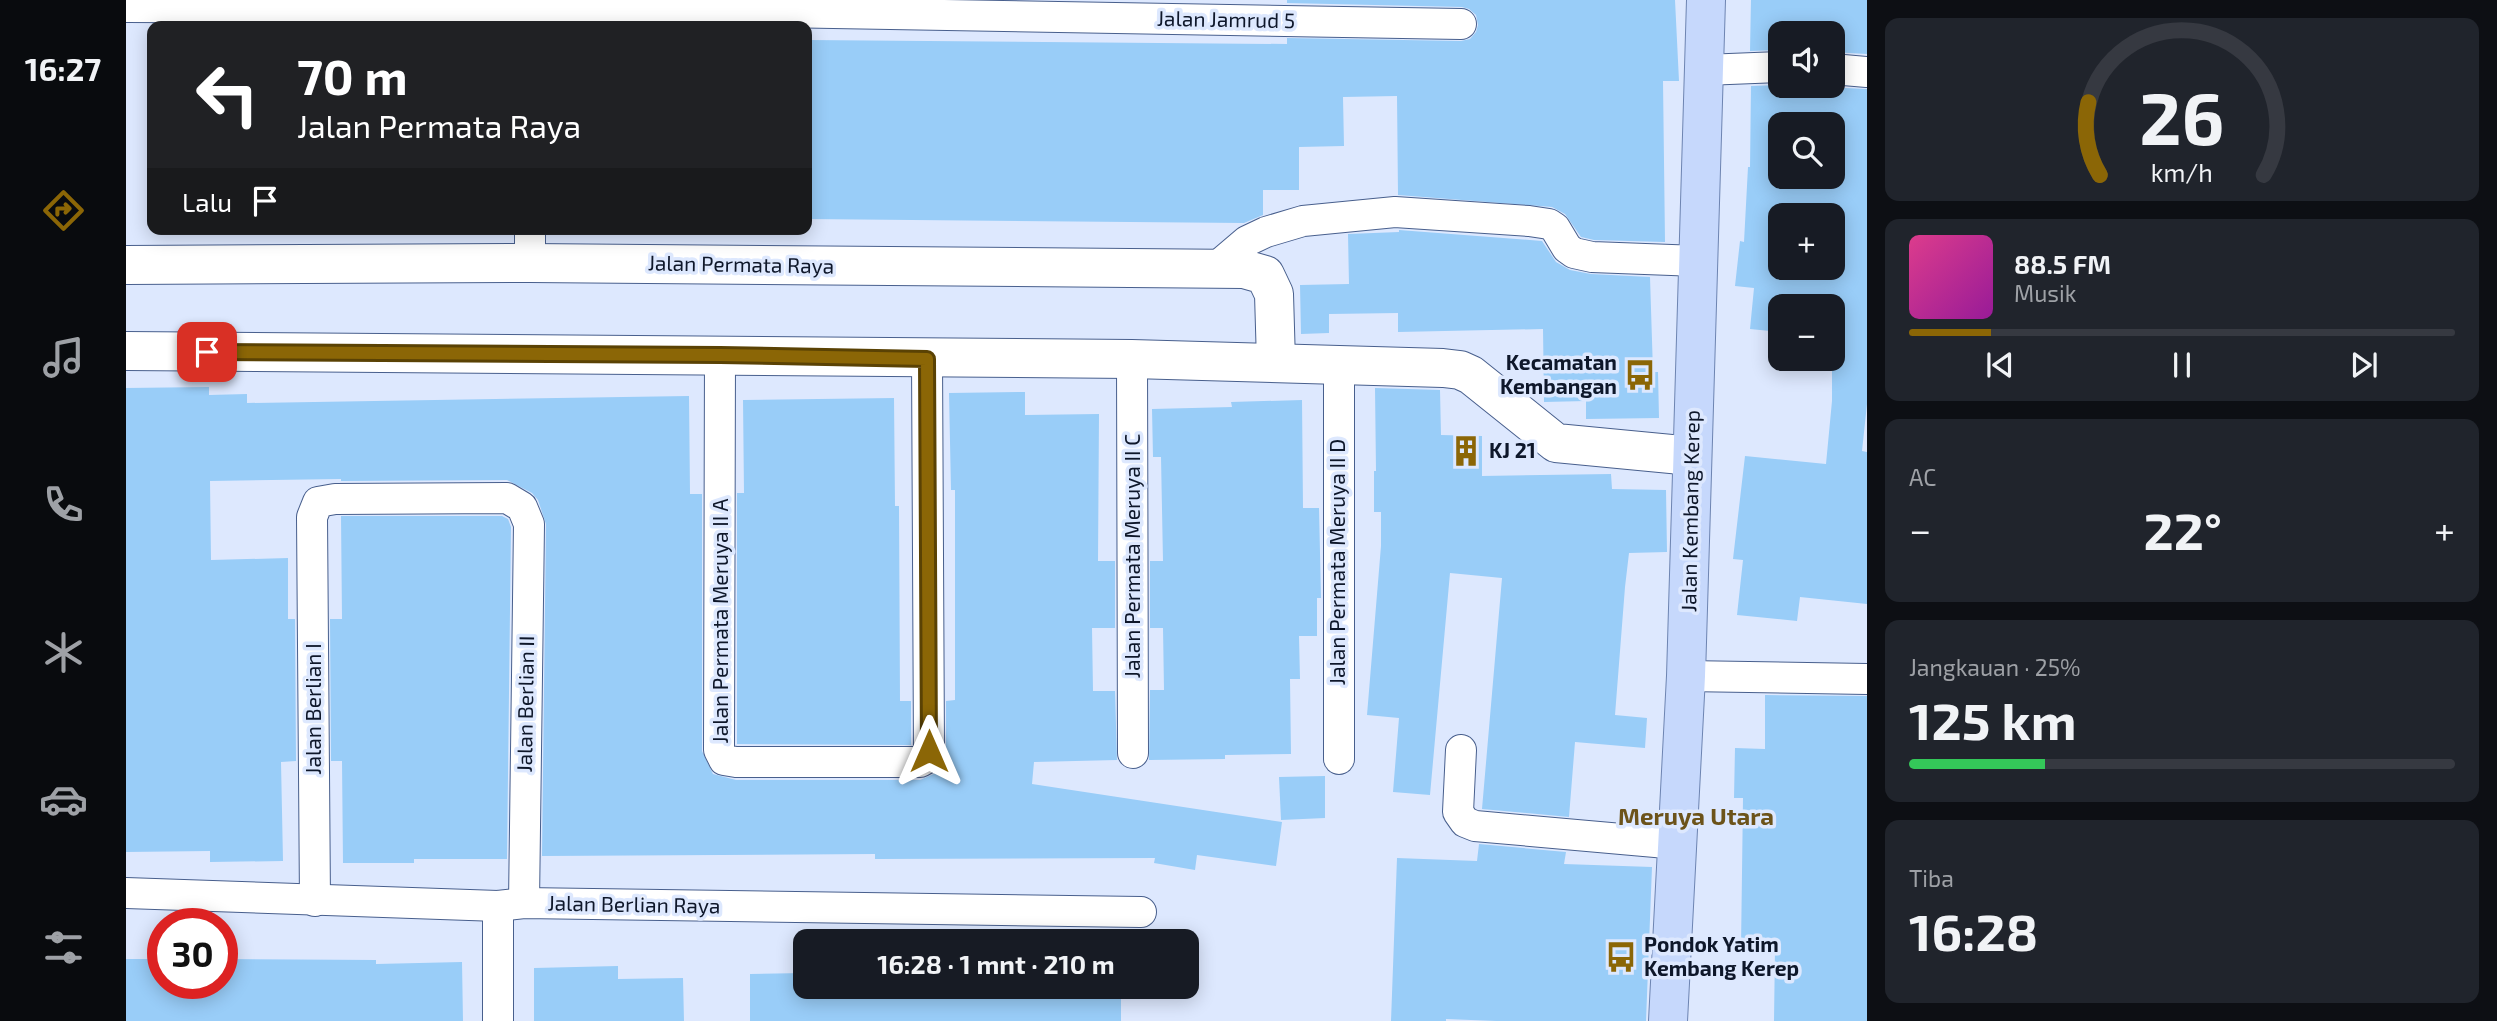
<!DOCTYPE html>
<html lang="id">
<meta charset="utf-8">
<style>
body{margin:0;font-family:"Exo 2",sans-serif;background:#20242c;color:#f1f3f6;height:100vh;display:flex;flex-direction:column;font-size:26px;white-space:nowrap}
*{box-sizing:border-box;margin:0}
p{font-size:23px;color:#9ea1a6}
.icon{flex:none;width:38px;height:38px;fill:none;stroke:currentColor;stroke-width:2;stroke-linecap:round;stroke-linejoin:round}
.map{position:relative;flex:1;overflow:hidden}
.drawer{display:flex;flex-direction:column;gap:18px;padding:18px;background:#0d0f14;width:630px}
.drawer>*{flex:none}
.banner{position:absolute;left:21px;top:21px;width:665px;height:214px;border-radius:14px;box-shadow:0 4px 18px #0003;background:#202124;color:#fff;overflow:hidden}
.buttons{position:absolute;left:1642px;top:21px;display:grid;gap:14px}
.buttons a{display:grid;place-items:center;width:77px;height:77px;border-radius:14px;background:#171b24;box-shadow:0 4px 18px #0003;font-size:35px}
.speed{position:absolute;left:21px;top:908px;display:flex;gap:14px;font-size:35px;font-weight:700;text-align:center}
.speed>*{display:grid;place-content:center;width:91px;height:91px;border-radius:50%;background:#171b24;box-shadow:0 4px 18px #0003;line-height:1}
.speed .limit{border:10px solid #d22;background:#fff;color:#111}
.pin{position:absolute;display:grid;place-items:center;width:60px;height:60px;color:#fff;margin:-30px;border-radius:14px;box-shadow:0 4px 10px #0006}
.me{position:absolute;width:77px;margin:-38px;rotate:0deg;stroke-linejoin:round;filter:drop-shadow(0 0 5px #0008)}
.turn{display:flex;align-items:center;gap:24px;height:147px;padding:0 35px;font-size:32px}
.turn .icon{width:91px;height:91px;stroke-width:2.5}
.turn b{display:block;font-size:49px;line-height:60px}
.then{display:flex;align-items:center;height:66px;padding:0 35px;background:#0003;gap:14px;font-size:26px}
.big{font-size:52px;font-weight:700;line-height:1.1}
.drawer .card{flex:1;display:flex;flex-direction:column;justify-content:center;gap:10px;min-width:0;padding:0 24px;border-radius:14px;background:#20242c}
.drawer .dial{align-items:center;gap:0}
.dial svg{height:182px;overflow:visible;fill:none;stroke:#363941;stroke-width:7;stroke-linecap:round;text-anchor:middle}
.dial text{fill:#f1f3f6;stroke:none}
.song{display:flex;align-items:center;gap:21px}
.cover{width:84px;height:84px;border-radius:10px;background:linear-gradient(135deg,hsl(330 70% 55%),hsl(300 70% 35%))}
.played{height:7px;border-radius:4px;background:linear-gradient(90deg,#8b6606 15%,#363941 15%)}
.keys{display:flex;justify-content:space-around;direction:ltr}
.heat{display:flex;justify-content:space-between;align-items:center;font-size:38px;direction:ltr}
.charge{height:10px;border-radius:5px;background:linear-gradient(90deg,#34c759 25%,#363941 0)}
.trip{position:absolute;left:667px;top:929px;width:406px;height:70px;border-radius:14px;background:#171b24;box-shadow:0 4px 18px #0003;font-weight:700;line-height:70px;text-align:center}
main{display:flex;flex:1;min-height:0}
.menu{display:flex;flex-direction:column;width:126px;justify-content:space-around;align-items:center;background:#090b0e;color:#9ea1a6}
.menu .icon{width:49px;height:49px}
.menu .on{color:#8b6606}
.menu b{font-size:32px;color:#f1f3f6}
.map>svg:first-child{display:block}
.building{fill:#99cdf8;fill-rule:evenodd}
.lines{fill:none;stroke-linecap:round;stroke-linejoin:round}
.minor-casing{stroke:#485f8d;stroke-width:32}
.tertiary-casing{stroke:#485f8d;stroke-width:40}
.primary-casing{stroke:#6d84b1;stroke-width:40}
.minor{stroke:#fff;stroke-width:30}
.tertiary{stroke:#fff;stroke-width:38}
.primary{stroke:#c6d8fc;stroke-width:38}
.route-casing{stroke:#5a4204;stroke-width:18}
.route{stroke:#8b6606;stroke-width:12}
.labels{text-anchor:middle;stroke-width:7;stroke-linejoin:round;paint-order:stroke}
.street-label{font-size:21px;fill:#0e172a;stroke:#dde8fe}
.poi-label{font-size:21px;font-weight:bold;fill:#0e172a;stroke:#dde8fe;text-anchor:start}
.quarter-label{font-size:24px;font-weight:bold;fill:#6c531a;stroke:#dde8fe}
</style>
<main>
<nav class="menu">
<b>16:27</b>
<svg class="icon on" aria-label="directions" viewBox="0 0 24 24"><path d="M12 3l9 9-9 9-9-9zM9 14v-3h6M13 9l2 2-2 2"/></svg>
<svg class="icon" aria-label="music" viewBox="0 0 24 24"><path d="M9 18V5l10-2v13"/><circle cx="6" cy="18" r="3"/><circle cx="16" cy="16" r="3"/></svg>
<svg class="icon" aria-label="phone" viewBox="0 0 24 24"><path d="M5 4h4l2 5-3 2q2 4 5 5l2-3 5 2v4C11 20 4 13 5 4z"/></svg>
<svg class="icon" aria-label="climate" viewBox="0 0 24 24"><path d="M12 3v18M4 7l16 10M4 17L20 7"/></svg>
<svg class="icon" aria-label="car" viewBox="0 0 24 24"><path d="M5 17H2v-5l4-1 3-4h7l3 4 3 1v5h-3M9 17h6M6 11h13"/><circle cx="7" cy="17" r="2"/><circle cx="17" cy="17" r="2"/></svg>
<svg class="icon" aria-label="filters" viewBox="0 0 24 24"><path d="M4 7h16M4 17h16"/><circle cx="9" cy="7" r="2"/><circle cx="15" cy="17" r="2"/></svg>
</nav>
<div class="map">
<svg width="1741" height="1021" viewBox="0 0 1741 1021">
<rect width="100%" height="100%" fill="#dde8fe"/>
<!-- building -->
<g class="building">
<path d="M1161,0H1549L1553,81H1537L1539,242L1468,240L1455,237L1439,214L1426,207L1272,195L1271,96L1217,97L1218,146L1173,147V190H1137V215L1118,223L681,219V40L1161,44V38L1335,41L1344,39L1350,32L1352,25L1350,15L1343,9L1336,7L1161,3Z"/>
<path d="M1625,0H1741V54L1706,52V33H1654V50L1624,51Z"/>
<path d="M1654,85L1741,89V404L1736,451L1741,452V604L1674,597L1671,621L1611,615L1617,560L1607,559L1619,456L1700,464L1706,401V306H1654V332L1624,329L1628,288L1609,286L1614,241L1618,242L1622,167H1624L1625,86ZM1654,124H1706V177H1654ZM1654,215H1706V268H1654Z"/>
<path d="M1273,230L1416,241L1430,262L1444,270L1465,274L1524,277L1527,372H1532L1533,418L1460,419V401L1418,402L1417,329L1272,332V313L1203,314V333L1175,334L1174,285L1223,284L1222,234L1273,232Z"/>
<path d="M83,387V395L121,394V403L563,396L564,494H576V751L587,774L610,780H794L810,773L817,764L820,755V701L829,700V490H825L823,393L899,392V415L973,414L972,561H989V628H966L967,691H989L991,760L908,762L906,784L1156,822L1150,866L1071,855L1069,870L1028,863L1029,858L749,859V854L416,856L420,524L412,500L406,493L381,480L215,481V479L84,481L85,560L162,558V619H169L170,761L155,762L157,861L84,862V851L0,852V388Z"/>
<path d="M1249,388L1314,390L1315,435L1356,436V476L1485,474L1486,489L1540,490L1541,552L1503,553L1499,587L1489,715L1521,718L1519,748L1449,742L1443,817L1356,809L1376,578L1324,573L1304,795L1267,792L1273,718L1241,715L1255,546V512H1248V471H1250Z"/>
<path d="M768,398L769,506H773L774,701H785V745L611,744V493H618L617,400Z"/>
<path d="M1176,400L1177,508H1193L1195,598H1191V636H1173L1174,679H1164L1165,754L1099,755V759L1023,760L1024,690H1038L1037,628H1024V561H1037L1035,457H1027L1026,409L1106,407L1105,402Z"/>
<path d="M215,516H376L382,519L385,527L381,859H288V863H217L216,761H205L204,619H216Z"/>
<path d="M1639,695L1741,696V1021H1648L1649,948L1615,947L1617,798H1608L1609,748L1639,749Z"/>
<path d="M1199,776V818L1155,820L1153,777Z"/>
<path d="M1353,844L1440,852L1438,864L1526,867L1520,1021H1370L1320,1019V1021H1265L1271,858L1351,861Z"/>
<path d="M0,959H37V984H96V959L250,960V964L336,962L337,1021H0Z"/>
<path d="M492,966V979L557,978L558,1021H408V968Z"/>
<path d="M679,973V987H995V1021H624V974Z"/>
</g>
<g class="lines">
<defs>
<g id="minor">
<path d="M0,7L474,9L1335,24"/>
<path d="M1706,69L1741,72"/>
<path d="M1578,70L1654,67"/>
<path d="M404,229V263"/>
<path d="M1088,269L1121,241L1140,232L1177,221L1269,212L1403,221L1423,224L1429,228L1441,248L1448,253L1466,257L1572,261"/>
<path d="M594,355L593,750L598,760L610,762H794L801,758L803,751L801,359"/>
<path d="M1006,359L1007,753"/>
<path d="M1213,366V759"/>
<path d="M1560,676L1741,679"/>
<path d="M1335,750L1332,812L1339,822L1349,826L1552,844"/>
<path d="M0,893L372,906L398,903L1015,912"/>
<path d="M189,901L186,517L192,502L209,499L381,498L396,507L403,524L398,903"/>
<path d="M372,1021V906"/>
</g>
<g id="tertiary">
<path d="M0,265L404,263L1118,269L1139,275L1148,294L1150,362"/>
<path d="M0,351L1006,359L1317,368L1334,370L1345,375L1430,443L1566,456"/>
</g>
<path id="primary" d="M1542,1021L1560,676L1580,0"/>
</defs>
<!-- minor casing -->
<use href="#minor" class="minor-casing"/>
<!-- tertiary casing -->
<use href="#tertiary" class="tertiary-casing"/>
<!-- primary casing -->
<use href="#primary" class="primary-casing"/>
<!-- minor -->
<use href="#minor" class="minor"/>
<!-- tertiary -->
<use href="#tertiary" class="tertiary"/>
<!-- primary -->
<use href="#primary" class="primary"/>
</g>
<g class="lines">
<defs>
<path id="route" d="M81,352L594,355L801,359L803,751"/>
</defs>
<!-- route casing -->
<use href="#route" class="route-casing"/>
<!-- route -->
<use href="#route" class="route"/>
</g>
<!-- icons -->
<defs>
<symbol id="bus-bare" viewBox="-9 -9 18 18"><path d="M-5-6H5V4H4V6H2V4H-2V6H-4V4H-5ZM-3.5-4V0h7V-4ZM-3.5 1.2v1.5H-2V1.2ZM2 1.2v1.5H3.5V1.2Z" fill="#8b6606" stroke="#dde8fe" stroke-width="2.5" paint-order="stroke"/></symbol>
<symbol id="building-bare" viewBox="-9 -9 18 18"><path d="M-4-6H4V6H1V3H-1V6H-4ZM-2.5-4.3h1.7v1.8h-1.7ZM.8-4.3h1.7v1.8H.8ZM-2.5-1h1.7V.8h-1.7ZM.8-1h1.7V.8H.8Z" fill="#8b6606" stroke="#dde8fe" stroke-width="2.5" paint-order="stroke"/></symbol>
</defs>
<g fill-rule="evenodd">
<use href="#bus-bare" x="1492" y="353" width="44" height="44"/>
<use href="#building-bare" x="1318" y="429" width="44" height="44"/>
<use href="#bus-bare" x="1473" y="935" width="44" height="44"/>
</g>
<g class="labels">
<!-- street labels -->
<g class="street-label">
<text transform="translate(1100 20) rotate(1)" y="7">Jalan Jamrud 5</text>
<text transform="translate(615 265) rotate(1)" y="7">Jalan Permata Raya</text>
<text transform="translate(1565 511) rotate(-89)" y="7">Jalan Kembang Kerep</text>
<text transform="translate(1007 556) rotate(-90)" y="7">Jalan Permata Meruya II C</text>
<text transform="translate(1212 562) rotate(-90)" y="7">Jalan Permata Meruya II D</text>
<text transform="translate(595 621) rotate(-90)" y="7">Jalan Permata Meruya II A</text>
<text transform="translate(400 704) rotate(-89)" y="7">Jalan Berlian II</text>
<text transform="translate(188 709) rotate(-90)" y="7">Jalan Berlian I</text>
<text transform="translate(508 905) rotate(1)" y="7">Jalan Berlian Raya</text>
</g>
<!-- poi labels -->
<g class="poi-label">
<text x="1491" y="370" text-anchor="end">Kecamatan<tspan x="1491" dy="24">Kembangan</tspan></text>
<text x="1363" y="458">KJ 21</text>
<text x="1518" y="952">Pondok Yatim<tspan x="1518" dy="24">Kembang Kerep</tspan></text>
</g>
<!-- quarter labels -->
<g class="quarter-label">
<text x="1570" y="825">Meruya Utara</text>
</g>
</g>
</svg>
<div class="buttons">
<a><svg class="icon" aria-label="sound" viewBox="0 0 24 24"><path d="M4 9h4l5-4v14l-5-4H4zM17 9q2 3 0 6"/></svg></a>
<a><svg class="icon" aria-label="search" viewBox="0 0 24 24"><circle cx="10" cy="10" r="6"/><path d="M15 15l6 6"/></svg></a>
<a>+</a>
<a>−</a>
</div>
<div class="speed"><div class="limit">30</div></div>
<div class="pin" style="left:81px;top:352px;background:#d93025"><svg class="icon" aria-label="arrive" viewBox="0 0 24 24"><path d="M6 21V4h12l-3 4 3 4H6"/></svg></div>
<svg class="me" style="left:803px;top:751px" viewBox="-20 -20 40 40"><path d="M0-17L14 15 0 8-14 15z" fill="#8b6606" stroke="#fff" stroke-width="4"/></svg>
<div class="trip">16:28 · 1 mnt · 210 m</div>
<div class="banner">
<div class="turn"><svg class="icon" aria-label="left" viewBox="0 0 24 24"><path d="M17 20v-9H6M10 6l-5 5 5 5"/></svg><div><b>70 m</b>Jalan Permata Raya</div></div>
<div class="then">Lalu<svg class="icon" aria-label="arrive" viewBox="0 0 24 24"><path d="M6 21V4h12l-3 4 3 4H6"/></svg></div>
</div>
</div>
<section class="drawer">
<div class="card dial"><svg viewBox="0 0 100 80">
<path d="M14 69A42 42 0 1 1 86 69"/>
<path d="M14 69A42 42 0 0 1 9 37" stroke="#8b6606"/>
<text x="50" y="56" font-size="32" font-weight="700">26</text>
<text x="50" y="72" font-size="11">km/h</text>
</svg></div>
<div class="card">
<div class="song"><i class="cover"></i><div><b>88.5 FM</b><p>Musik</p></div></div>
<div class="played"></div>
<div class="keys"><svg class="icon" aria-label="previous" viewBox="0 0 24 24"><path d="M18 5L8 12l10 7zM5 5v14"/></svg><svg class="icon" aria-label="pause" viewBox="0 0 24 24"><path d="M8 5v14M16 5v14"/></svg><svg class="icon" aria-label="next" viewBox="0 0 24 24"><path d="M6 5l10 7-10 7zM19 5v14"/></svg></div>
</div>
<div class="card"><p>AC</p>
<div class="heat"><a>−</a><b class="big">22°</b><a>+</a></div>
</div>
<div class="card"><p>Jangkauan · 25%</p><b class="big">125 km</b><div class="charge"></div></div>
<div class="card"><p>Tiba</p><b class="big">16:28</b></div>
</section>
</main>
